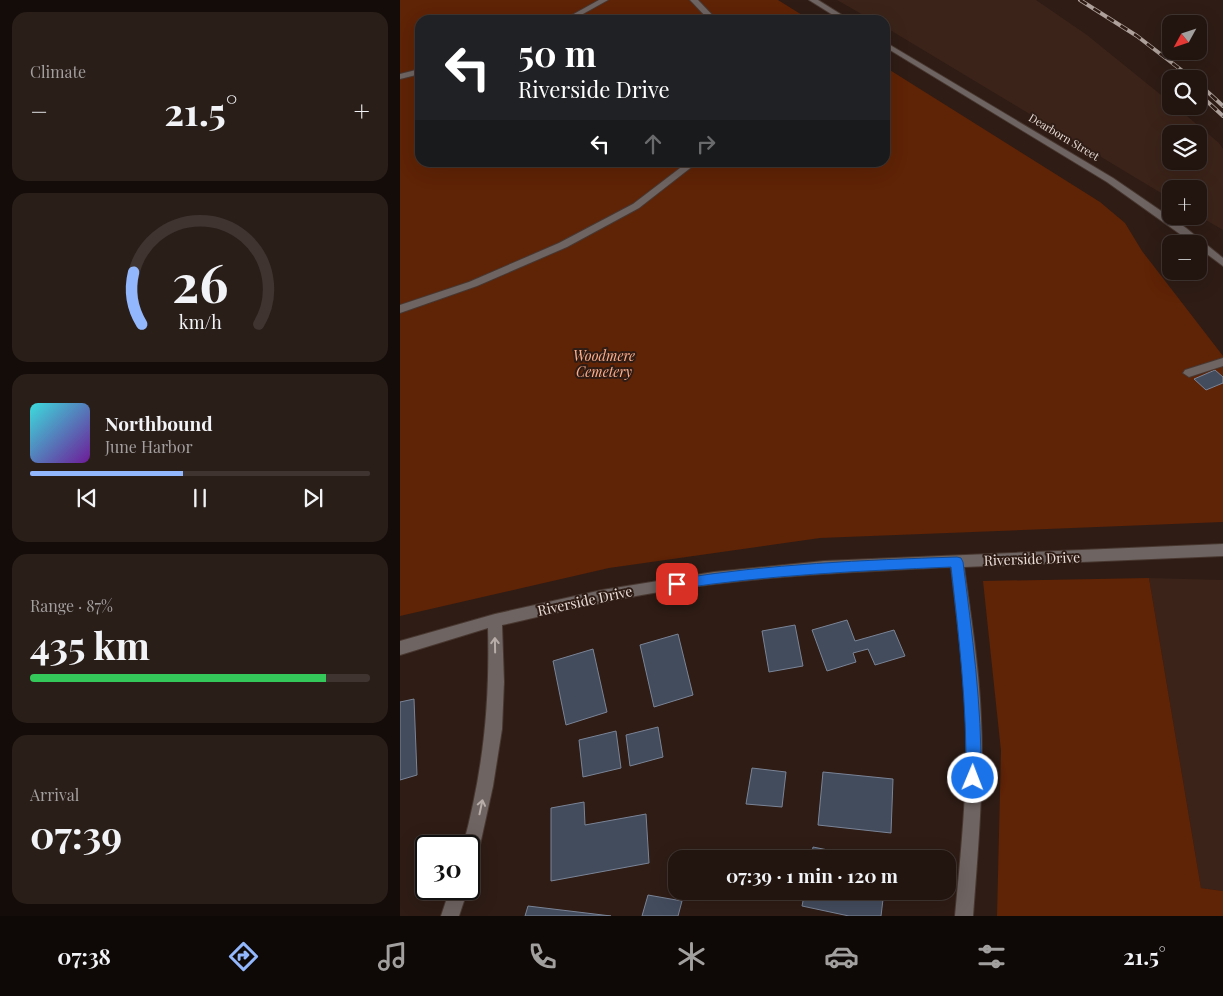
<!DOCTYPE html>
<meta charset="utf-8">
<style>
body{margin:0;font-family:"Playfair Display",serif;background:#2a1e19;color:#f1f3f6;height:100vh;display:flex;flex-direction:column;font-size:19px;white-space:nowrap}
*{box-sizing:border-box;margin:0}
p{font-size:16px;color:#a29f9f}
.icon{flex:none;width:28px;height:28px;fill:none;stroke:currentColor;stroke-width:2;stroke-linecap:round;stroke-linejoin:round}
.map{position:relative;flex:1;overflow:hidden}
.panel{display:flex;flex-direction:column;gap:12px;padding:12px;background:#130c09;width:400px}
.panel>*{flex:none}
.top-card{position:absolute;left:15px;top:15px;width:475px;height:152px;border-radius:15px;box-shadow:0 5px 20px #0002,0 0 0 1px #3f3430;background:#202124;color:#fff;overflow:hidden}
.needle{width:32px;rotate:230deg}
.fabs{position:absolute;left:762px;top:15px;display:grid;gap:10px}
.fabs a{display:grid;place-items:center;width:45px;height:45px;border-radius:10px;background:#221510;box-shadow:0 5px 20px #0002,0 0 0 1px #3f3430;font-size:25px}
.speed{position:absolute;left:15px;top:835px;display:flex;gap:10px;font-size:25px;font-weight:700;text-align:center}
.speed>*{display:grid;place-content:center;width:65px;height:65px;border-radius:50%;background:#221510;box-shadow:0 5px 20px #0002,0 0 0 1px #3f3430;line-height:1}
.speed .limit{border:2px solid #111;border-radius:8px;background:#fff;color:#111}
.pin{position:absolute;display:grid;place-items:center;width:42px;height:42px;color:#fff;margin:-21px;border-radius:10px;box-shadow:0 2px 8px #0006}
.me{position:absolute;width:55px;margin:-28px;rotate:1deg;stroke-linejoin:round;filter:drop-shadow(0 0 4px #0008)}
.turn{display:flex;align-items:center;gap:18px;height:105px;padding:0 20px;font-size:22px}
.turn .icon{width:65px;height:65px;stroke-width:2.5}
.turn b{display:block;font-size:35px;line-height:42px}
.lanes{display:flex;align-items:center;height:48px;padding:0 20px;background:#0003;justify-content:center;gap:25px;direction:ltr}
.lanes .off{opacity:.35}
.big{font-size:38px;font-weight:700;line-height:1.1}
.panel .widget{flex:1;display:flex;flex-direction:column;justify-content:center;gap:8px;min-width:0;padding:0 18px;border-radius:15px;background:#2a1e19}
.panel .dial{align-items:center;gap:0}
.dial svg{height:130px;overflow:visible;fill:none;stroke:#3f3430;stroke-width:7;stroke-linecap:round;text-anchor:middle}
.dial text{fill:#f1f3f6;stroke:none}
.song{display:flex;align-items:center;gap:15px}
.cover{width:60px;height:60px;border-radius:8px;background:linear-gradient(135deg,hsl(180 70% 55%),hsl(280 70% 35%))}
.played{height:5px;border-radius:2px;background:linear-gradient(90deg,#93b7fd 45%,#3f3430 45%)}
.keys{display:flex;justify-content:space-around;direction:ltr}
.heat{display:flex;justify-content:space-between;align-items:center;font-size:28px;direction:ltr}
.charge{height:8px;border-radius:4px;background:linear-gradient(90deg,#34c759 87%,#3f3430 0)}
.trip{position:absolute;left:268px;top:850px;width:288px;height:50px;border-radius:15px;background:#221510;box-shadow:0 5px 20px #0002,0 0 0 1px #3f3430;font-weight:700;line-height:50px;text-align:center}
.dock{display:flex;height:80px;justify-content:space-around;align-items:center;background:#0e0806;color:#a29f9f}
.dock .icon{width:35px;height:35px}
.dock .active{color:#93b7fd}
.dock b{font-size:22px;color:#f1f3f6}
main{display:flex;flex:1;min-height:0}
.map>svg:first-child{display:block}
.built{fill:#3b2319;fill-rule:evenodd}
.green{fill:#5f2306}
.building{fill:#434c5d;stroke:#7a8497}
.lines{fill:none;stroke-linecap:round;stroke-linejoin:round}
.minor-casing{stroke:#483730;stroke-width:2}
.minor{fill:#6e6461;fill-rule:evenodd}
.rail-casing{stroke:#aea09a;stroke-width:4}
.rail{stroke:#2e1c15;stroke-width:2.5;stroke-dasharray:8;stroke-linecap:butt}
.oneway{stroke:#b8ada8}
.route{fill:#1a73e8;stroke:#114b97}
.labels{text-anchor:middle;stroke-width:4;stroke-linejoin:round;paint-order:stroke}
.far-street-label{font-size:11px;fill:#eaddd8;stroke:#2e1c15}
.park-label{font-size:14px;font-style:italic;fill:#ffae8c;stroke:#2e1c15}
.street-label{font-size:14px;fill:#eaddd8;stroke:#2e1c15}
</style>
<main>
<section class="panel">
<div class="widget"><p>Climate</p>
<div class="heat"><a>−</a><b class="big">21.5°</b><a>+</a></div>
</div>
<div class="widget dial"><svg viewBox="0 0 100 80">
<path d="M14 69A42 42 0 1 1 86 69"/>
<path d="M14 69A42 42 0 0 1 9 37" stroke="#93b7fd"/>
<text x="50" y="56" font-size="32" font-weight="700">26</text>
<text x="50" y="72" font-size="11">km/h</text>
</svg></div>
<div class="widget">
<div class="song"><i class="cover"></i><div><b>Northbound</b><p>June Harbor</p></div></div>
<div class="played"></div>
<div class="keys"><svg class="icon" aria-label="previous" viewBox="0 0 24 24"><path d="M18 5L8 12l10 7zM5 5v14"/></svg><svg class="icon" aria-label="pause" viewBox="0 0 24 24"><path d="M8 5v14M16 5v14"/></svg><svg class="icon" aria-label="next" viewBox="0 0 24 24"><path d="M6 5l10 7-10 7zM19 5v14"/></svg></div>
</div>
<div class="widget"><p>Range · 87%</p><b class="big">435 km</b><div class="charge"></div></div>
<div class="widget"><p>Arrival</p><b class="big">07:39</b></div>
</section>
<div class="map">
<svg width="823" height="916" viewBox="0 0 823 916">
<rect width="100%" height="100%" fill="#2e1c15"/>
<!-- built -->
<g class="built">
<path d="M437,0H636L687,35L771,103V106H775L819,143L823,149V230L799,216V189H771V199L485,27V20H472ZM771,134H799V161H771Z"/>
<path d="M749,578L823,580V891L801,888Z"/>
</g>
<!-- green -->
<g class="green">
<path d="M0,0H378L410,20H20V162H485V67L700,202L725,223L742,251L823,356V522L420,538L209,568L0,616Z"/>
<path d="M749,578L801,888L823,891V916H597L601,751L583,581Z"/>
</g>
<!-- building -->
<g class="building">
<path d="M815,370L823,377V383L806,390L794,379Z"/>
<path d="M447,620L455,641L494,630L505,656L475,665L468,649L453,653L456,662L427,671L412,630Z"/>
<path d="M395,625L403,666L369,672L362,631Z"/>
<path d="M278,634L293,695L254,707L240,645Z"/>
<path d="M193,649L207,712L166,725L153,661Z"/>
<path d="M14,699L17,775L0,780V702Z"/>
<path d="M258,727L263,757L230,766L226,735Z"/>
<path d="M216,731L221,768L183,777L179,740Z"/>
<path d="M352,768L386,772L382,807L346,804Z"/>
<path d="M423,772L493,779L491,833L418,825Z"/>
<path d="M184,802L185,825L246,814L249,863L151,881V808Z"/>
<path d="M413,847L473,859H411Z"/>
<path d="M405,891H484L481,916H449L402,906Z"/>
<path d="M248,895L282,901L278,916H242Z"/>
<path d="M128,906L211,916H125Z"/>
</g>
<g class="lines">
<defs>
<g id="minor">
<path d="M199,0H208L172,20H163Z"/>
<path d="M290,0H298L317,20H309Z"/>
<path d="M409,0H418L450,20H441Z"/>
<path d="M485,42L713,178L786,228L823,258V266L799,248V244H794L707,182L485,47Z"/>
<path d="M20,69V74L0,79V74Z"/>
<path d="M288,162H298L239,208L167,247L77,286L0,313V305L69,282L159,243L233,204Z"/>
<path d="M823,358V366L789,377L783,373L785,370Z"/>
<path d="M823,544V556L564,567C571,617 579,667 581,718C584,784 578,850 573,916H555C561,851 568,785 566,719C564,668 557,618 551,567C472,571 394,574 315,584C244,592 173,609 102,625L104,682L102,729L93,786L78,854L75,860L69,863V846H63C83,771 90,706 88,628L0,655V641L95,614L202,590L314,572L424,561Z"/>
<path d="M50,889H68L59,916H41Z"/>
</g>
</defs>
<!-- minor casing -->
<use href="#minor" class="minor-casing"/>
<!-- minor -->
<use href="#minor" class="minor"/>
<defs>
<g id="rail">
<path d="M680,0L737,36L793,79"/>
<path d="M799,84L823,106"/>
<path d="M799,94L823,116"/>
</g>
</defs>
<!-- rail casing -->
<use href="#rail" class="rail-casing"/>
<!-- rail -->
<use href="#rail" class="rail"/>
</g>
<!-- one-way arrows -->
<defs><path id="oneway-shaft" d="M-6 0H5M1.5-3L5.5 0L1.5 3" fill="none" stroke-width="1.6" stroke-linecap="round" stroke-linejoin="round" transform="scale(1.25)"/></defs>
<g class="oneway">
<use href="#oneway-shaft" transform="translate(95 645) rotate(-91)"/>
<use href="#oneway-shaft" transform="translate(81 807) rotate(-78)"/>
</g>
<!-- route -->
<path class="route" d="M557,557L561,558L563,562C572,634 582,705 581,778L578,783L573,785L568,783L566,778C567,707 559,637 551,567C459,571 368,575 277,589L272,588L270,584L272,580L277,579C370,564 463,560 557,557Z"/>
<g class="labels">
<!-- far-street labels -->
<g class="far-street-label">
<text transform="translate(664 137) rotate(31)" y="4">Dearborn Street</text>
</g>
<!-- park labels -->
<g class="park-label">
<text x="204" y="361">Woodmere<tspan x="204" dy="16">Cemetery</tspan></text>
</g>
<!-- street labels -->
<g class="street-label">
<text transform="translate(632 559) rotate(-2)" y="5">Riverside Drive</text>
<text transform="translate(185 601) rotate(-12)" y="5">Riverside Drive</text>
</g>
</g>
</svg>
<div class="fabs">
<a><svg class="needle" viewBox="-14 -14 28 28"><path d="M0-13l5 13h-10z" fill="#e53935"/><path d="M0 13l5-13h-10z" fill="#a29f9f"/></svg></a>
<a><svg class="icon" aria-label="search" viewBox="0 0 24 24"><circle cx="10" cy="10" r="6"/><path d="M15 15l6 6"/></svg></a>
<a><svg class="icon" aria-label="layers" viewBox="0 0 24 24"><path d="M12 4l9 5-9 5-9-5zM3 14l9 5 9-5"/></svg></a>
<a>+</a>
<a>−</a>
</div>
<div class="speed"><div class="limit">30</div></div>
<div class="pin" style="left:277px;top:584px;background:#d93025"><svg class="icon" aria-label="arrive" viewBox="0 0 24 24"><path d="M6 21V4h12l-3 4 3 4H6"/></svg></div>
<svg class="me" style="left:573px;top:778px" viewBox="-20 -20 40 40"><circle r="17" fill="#1a73e8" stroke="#fff" stroke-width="3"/><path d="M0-11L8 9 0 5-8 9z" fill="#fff"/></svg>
<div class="trip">07:39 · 1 min · 120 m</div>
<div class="top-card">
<div class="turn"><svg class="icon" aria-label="left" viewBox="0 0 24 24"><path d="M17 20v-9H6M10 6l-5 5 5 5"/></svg><div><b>50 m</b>Riverside Drive</div></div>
<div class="lanes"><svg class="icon" aria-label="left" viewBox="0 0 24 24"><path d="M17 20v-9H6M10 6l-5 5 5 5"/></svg><svg class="icon off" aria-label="ahead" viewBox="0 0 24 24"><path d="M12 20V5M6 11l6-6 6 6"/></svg><svg class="icon off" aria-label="right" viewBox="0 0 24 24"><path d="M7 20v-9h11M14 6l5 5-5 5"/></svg></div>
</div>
</div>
</main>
<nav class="dock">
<b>07:38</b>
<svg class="icon active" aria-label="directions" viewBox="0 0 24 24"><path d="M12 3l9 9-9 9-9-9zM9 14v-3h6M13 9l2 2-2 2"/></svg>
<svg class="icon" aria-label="music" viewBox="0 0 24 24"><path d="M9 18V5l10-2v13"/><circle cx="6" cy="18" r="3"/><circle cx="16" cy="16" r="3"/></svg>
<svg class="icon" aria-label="phone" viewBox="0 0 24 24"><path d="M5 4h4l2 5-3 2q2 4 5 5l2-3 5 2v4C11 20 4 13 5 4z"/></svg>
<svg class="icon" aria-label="climate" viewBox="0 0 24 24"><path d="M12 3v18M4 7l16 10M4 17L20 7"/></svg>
<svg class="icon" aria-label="car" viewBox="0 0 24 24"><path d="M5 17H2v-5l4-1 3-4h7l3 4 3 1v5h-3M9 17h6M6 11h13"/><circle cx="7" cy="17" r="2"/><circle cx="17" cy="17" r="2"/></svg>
<svg class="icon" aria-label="filters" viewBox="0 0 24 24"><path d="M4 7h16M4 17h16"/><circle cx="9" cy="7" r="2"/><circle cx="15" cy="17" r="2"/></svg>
<b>21.5°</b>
</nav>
